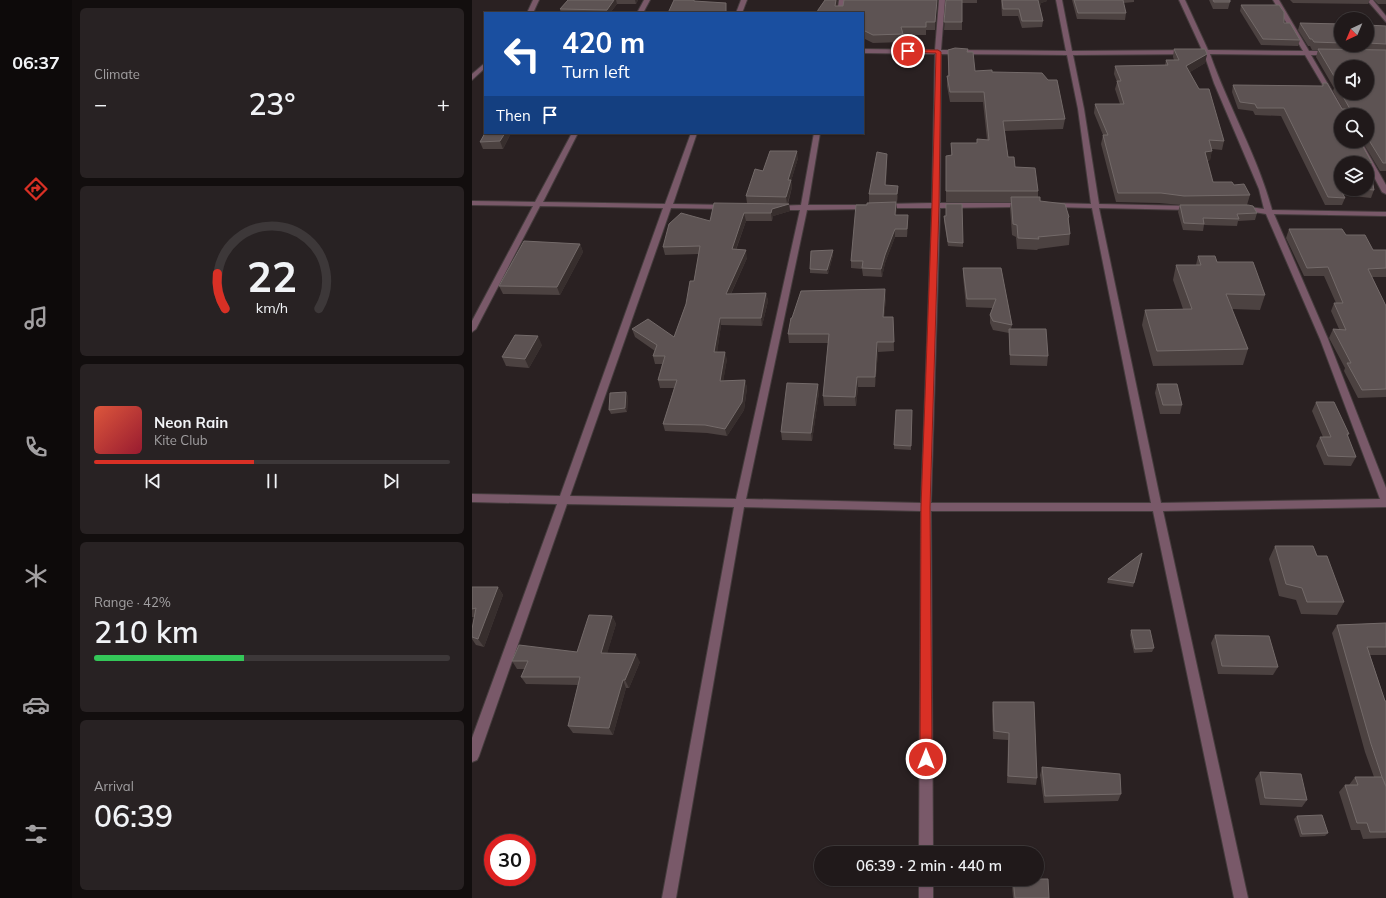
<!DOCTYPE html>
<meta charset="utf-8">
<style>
body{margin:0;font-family:Mulish,sans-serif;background:#282223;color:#f1f3f6;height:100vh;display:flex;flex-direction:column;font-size:15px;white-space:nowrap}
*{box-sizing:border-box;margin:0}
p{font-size:13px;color:#a2a0a2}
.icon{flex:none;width:22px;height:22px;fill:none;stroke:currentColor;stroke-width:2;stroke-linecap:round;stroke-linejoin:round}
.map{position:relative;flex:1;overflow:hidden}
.sheet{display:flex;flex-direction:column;gap:8px;padding:8px;background:#120e0e;width:400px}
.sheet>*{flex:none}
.guide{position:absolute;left:12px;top:12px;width:380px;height:122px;border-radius:0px;box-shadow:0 1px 3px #0004,0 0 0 1px #3d3839;background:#1a4fa0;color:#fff;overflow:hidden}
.needle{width:26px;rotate:224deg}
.fabs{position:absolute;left:862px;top:12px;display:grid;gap:8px}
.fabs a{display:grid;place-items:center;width:40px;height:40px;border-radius:50%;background:#20191a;box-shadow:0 1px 3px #0004,0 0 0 1px #3d3839;font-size:20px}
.speed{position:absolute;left:12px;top:834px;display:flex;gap:8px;font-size:20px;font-weight:700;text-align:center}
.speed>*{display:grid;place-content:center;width:52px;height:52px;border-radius:50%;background:#20191a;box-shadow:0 1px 3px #0004,0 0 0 1px #3d3839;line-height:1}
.speed .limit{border:6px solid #d22;background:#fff;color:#111}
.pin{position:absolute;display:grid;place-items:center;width:34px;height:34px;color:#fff;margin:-17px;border:2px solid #fff;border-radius:50%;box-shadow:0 1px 4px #0007}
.me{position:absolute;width:44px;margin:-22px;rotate:0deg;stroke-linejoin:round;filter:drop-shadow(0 0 3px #0008)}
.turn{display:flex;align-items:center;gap:14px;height:84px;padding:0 12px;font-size:18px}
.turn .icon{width:52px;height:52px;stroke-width:2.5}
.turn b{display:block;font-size:28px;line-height:34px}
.then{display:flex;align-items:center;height:38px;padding:0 12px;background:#0003;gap:8px;font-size:15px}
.big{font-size:30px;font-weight:600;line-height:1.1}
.sheet .tile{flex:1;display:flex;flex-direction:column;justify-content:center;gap:6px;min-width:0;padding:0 14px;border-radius:6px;background:#282223}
.sheet .dial{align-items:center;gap:0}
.dial svg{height:104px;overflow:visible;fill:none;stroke:#3d3839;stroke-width:7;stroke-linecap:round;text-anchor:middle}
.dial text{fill:#f1f3f6;stroke:none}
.song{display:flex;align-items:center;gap:12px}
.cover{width:48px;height:48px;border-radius:6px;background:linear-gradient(135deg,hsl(10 70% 55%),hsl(350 70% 35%))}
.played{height:4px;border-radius:2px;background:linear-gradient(90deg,#d93025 45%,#3d3839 45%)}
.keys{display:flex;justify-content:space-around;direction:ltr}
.heat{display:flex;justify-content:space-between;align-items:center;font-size:22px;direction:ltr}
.charge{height:6px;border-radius:3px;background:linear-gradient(90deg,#34c759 42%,#3d3839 0)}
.trip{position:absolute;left:342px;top:846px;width:230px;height:40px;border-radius:20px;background:#20191a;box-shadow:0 1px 3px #0004,0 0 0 1px #3d3839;font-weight:600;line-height:40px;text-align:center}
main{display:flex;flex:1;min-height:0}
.tab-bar{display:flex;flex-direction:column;width:72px;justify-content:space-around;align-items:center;background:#0d0a0a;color:#a2a0a2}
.tab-bar .icon{width:28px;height:28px}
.tab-bar .selected{color:#d93025}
.tab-bar b{font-size:18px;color:#f1f3f6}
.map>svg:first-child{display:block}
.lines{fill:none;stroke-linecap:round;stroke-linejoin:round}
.minor-casing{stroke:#453c3d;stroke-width:2}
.minor{fill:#795969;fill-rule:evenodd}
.wall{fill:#4c4241;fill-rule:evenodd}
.shaded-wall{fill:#372e2d}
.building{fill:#5d5353;stroke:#736a69}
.route{fill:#d93025;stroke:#8d1f18}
</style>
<main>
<nav class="tab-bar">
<b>06:37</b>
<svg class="icon selected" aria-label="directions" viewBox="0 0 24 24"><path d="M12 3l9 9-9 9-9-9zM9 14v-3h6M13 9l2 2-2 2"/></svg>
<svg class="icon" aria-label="music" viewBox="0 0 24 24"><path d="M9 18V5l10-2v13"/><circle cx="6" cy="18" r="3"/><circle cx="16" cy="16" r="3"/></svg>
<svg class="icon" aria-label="phone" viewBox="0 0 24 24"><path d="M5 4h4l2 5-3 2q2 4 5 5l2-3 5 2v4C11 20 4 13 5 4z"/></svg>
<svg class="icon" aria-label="climate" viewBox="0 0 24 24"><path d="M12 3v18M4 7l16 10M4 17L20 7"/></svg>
<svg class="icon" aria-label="car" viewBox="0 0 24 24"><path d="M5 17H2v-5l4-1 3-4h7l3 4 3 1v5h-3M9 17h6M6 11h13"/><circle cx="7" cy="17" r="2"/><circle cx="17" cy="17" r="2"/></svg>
<svg class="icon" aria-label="filters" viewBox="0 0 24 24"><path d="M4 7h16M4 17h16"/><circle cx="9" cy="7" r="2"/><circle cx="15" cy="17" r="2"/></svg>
</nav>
<section class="sheet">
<div class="tile"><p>Climate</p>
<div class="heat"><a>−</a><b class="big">23°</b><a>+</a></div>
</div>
<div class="tile dial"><svg viewBox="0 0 100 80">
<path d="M14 69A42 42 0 1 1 86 69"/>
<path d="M14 69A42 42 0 0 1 8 42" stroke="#d93025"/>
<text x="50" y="56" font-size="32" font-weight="700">22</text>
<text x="50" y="72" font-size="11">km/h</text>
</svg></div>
<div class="tile">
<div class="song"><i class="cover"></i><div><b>Neon Rain</b><p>Kite Club</p></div></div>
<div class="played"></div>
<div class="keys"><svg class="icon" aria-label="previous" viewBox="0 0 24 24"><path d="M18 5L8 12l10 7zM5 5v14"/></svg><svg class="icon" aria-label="pause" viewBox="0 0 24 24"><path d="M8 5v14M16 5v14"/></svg><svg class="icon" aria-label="next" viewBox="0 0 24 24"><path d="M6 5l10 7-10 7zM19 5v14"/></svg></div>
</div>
<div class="tile"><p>Range · 42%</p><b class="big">210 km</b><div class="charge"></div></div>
<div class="tile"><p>Arrival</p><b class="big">06:39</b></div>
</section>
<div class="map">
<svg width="914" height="898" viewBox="0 0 914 898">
<rect width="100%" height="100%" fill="#2a2122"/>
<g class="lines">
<defs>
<g id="minor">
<path d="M61,0H67L61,13H55Z"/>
<path d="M172,0H178L171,13H165Z"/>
<path d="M269,0H275L270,13H264Z"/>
<path d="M367,0H373L371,13H365Z"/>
<path d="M467,0H473L469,50L594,51L584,0H590L600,51L730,50L707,0H713L736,50L831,51L801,0H807L837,51H859L862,53L859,55H839L874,115H869V116L833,55L738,54C756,106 786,157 800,210L914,212V216L802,214L856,339L914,488V507L691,511L776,898H762L681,511H459L461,853H447L449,511L272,507L204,898H190L262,507L95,504L7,756L5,760L0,762V738L85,504L0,502V494L88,496L191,208L68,206L4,329L0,332V321L61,206L0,205V201L63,202L100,133H106L71,202L193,204L219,133H225L201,204L254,205L258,207L254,209L199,208L98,496L264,499L328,210H304L300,208L304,206L329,205L342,133H348L336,205H396L400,207L396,209L335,210L274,499L449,503L460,208H412L408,206L412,204L460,203L463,54L391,53V49L463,50ZM469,54L595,55L606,109L619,204L580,203L576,205L580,207L620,208L679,503H459L468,208L550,207L554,205L550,203H468ZM732,54L742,83L787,189L792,209L770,206L766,208L770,210L794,214L848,339L908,499L689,503L627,208L720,210L724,208L720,206L627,204L612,109L601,55Z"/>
<path d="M895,0H901L914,16V22Z"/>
<path d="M13,63V68L0,80V74Z"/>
<path d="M883,141H889L914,185V194L910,192Z"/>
<rect x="447" y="879" width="14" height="19"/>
</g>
</defs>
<!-- minor casing -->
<use href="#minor" class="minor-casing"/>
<!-- minor -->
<use href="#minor" class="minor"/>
</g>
<!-- wall -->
<g class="wall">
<path d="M96,0H166L164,4H145L138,13H89L88,9Z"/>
<path d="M353,0H366L365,6H371L465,0L463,30H454V35H431L432,42L401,43L391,38V13H345Z"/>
<path d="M474,0H505V3H490V30H472Z"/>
<path d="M529,0H575V1L569,3L568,6L571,21L570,27L550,28L546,16H530Z"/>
<path d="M600,0H662V2L651,3L654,13L653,20L605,19Z"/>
<path d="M737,0H758V2L756,9H741Z"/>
<path d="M818,0H898L896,4L821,3Z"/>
<path d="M902,0H914V4H906Z"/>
<path d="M769,5L812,23L828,40L826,46L789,45L768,11Z"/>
<path d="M828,23L869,24V45H895V25L914,26V171H908L890,141H895V115H869L900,163L898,168L902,190L899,198L872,195L873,198L870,205H853L809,116L783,115L781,111L766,109L760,92L761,85L850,86L851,83L870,109H871L861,91L862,88L844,57L846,50H840L838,46H836L826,30ZM869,163L895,189H869Z"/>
<path d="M702,49L735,54L733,63L718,72L752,141L750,150L740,149L738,160L735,161L741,182L762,185L778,195L775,205L785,213L783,220L766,221L765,226L732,225L731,231L711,230L706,212L708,205H709L687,203L644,202L629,144L631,135L622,113L623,104H648L643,89L645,82L642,74L643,66L693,65L694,60H702L701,57Z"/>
<path d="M476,50L496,52L503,71L520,72L593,119L591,129L533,131L536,157L543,167L566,191V197L568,201L597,217V222L598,234L597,245L566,249L565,250L545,249L544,237L540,235L538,208L539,202H474V166L479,155V143H505L515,140L511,102H478L475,86V76H476Z"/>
<path d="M13,133H39L31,149H11L8,142Z"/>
<path d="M415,154V162L414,185L426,194L425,202H424V215L436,222L435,237H423L413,263L410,277L391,276L390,269L379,268V261L395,205L397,203V194Z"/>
<path d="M326,158L319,181L320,187L316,204H317L318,211L301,216L300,221H274L264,250L275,258L259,294L294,293L296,301L290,326L249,325L245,352L255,359L251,381L273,380L275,388L272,410L255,436L235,433L193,431L191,424L202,388H188L186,380L190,364H183L181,356L183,351L163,337L160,329L202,337L222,281L227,254L193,255L191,247L238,221L275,203L274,196L291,171Z"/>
<path d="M472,216L491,243V247L476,246L472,221Z"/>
<path d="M817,229L874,235L901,250H914V277H900L914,306V397L886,398L872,371L873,368L857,338L861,329H867L859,311L862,303H864L852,276H832L814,238Z"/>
<path d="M108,244L111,252L88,295L31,294L27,286Z"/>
<path d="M361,250V255L356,274L338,273V269Z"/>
<path d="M726,256L745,262L793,295L788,310L760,309L776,349L771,365L681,366L670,325L673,310L711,309L701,280L704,265H724Z"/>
<path d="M491,268H529L540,325L539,329L576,356L575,366L538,365L537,333L521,330L518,323V315L521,308L494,307L491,276Z"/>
<path d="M414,298L412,317H421L422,351L406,352L403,387H386L384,406H352L351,396L356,343H317L316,334L320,318Z"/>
<path d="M70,345L57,368L34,366L30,357Z"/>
<path d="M685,384L710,405L708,414H688L683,393Z"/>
<path d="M347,392L340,441L310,440L309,432Z"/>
<path d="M156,396L155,412L139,414L137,410Z"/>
<path d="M844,402L877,434L875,436L884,457L879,466L852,465L844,446L848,437H851L840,411Z"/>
<path d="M440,414L439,450L422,449V445Z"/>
<path d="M803,546L845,556L872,602L865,615L829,614L824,600L807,596L797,559Z"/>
<path d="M636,579L662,583L661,587L635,583Z"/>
<path d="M0,587H26L31,595L12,647L4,645L0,639V629L2,617H0Z"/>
<path d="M140,616L144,624L135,653L168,662L157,688H154L141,735L101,733L96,726L106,685L54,684L49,677L53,669H45L40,661L105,652Z"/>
<path d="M914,623V655H898L913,701H914V838L891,839L888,830H879L867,792L873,785H877L883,777H902L893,752L860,633L865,625Z"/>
<path d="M659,630L682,648L680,652L662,653L658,635Z"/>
<path d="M743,635L806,667L801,675L746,674L739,643Z"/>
<path d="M521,702L565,778L564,785L535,783L536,740L521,739L520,710Z"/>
<path d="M570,767L649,794L646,801L572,803L568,775Z"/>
<path d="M788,772L835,800L830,807L788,805L783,779Z"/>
<path d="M825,816L856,833L853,836L828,837L822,819Z"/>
<path d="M541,879L577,898H541L540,885Z"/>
</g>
<!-- shaded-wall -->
<g class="shaded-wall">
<path d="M142,0H144L145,4L138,13H136L135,10Z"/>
<path d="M163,0H166L164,4Z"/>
<path d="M364,0H366L364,13L363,6Z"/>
<path d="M465,0L463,30V22Z"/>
<path d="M566,0H575V1L569,3L568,6L566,7Z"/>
<path d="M735,54L733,63L713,75L714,66Z"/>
<path d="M33,133H39L31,149L28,141Z"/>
<path d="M325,151L326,158L319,181L320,187L315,204L314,197L316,180Z"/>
<path d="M740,151L738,160L731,161L733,152Z"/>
<path d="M415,154V162L413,194V185Z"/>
<path d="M426,186V194L425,202V194Z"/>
<path d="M424,202L425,209L423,222V215Z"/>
<path d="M317,204L318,211L301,216L300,221L299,213L300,209Z"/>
<path d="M272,213L274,221L261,257L260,249Z"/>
<path d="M436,215V222L435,237V229Z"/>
<path d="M423,229V237L413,263L410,277L409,269L413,255Z"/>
<path d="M108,244L111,252L88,295L85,287Z"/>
<path d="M274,250L275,258L255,302L254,294Z"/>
<path d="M361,250V255L356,274L355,270Z"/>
<path d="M413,289L414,298L411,327V317Z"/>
<path d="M294,293L296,301L290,326L289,318Z"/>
<path d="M248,318L249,325L244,360L242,352Z"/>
<path d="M66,336L70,345L57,368L53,359Z"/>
<path d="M405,342L406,352L403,387V377Z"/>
<path d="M253,352L255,359L250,389L248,381Z"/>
<path d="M385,377L386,387L384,406L383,397Z"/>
<path d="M273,380L275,388L272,410L255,436L253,429Z"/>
<path d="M346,384L347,392L340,441L339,433Z"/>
<path d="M154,392L156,396L155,412L153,408Z"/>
<path d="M26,587L31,595L12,647L6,639Z"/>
<path d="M140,616L144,624L133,661L129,653Z"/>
<path d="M164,654L168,662L157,688L153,680Z"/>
<path d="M151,680L154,688L141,735L137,728Z"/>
</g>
<!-- building -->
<g class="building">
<path d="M96,0H142L135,10L88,9Z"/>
<path d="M202,0H222V1L254,3V13H196Z"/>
<path d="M353,0H364L363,6H371L372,0H465L463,22H454V27H429L431,34L401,35L391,30V13H345L346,10Z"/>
<path d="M474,0H490V22H472Z"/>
<path d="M530,0H566L571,21H550L547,9H531Z"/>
<path d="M602,0H651L654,13H606Z"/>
<path d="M741,0H758V2H742Z"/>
<path d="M769,5H807L812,12V23H818L828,40L791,39Z"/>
<path d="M828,23L869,24V43L842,42L840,39H838Z"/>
<path d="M895,25L914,26V44L895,43Z"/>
<path d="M483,48L496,49L495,52H501L503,71L520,70V72L570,73L576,80H585L593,119L531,121L536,157H542L543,167L563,168L566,191H474V156L480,155L479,143H505V139L517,140L512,92H478L475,76H477L476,50Z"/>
<path d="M702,49H733L735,54L714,66L727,89H737L752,141L737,140L740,151L733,152L741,182H760L762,185L772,184L778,195L712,196L689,193H646L631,135H636L623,104H652L645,81H649L643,66L696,65L694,60H707Z"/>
<path d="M846,49L914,50V163H911L895,137V115H869V141H888L900,163H897L902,190L890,189H895V163H869V187H867L873,198L856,197L812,108H785L783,104L768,102L761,85L851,86V83H855L870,109H878L869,93H895V67H869V93L864,83H866Z"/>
<path d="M13,133H33L28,141L8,142Z"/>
<path d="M298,151H325L316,180H319L314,197L274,196L283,169L291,171Z"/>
<path d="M405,152L415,154L413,185L426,186L425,194H397Z"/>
<path d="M539,197H568V201L593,204L597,217L596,218L598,234L566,237L567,239L546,238L545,225L541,224Z"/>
<path d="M424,202L423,215H436L435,229H423L413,255L409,269L390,268L391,261H379L384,205H395V203Z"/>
<path d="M242,203L317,204L300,209L299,213H272L260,249L274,250L254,294L294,293L289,318H248L242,352H253L248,381L273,380L270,402L253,429L233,425L191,424L205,380H186L193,356H181L185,345L160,329L176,319L202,337L214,304L218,281H222L228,246L191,247L197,224L209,213L238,221Z"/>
<path d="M474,204H490L491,243L476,242L472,216H474Z"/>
<path d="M708,205H776L781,206L785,213L765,214L767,219L731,218L732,224L712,223Z"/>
<path d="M817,229H870L874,235H893L901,250H914V268L896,269L914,306V389L890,390L875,363H879L861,329L874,330L862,303H871L856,267L835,268Z"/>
<path d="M52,241L108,244L85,287L27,286Z"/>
<path d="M361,250L355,270L338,269L339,251Z"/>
<path d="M726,256H743L745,262H781L793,295L754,294L776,349L685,351L673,310L720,309L704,265H729Z"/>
<path d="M491,268H529L540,325L521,321L518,315L524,299H495Z"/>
<path d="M413,289L411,317H421L422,342H405L403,377H385L383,397L351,396L357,334H316L319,318H320L329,291Z"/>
<path d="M537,329H574L576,356L538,355Z"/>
<path d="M43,335L66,336L53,359L30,357Z"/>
<path d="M315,383L346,384L339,433L309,432Z"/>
<path d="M685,384H705L710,405H691Z"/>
<path d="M154,392L153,408L137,410L138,393Z"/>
<path d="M844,402H862L877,434H875L884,457L856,456L848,437H859Z"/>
<path d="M424,410H440L439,446L422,445Z"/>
<path d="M803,546H841L845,556H855L872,602H835L830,588L814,584Z"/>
<path d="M670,553L662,583L636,579Z"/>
<path d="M0,587H26L6,639L0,637V629L4,608L0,609Z"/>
<path d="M117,615L140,616L129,653L164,654L153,680H151L137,728L96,726L108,677H49L56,661H40L47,645L105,652Z"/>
<path d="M914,623V647H895L913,701H914V786L910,777L899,744L865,625Z"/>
<path d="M659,630H678L682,648L663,649Z"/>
<path d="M743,635L797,636L806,667L750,666Z"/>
<path d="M521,702H562L565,778L536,776L537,733L522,731Z"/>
<path d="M570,767L648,774L649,794L573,796Z"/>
<path d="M788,772L829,774L835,800L793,798Z"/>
<path d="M883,777H910L914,787V832H898L895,823H885L873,785H886Z"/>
<path d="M850,815L856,833L830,834L825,816Z"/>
<path d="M541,879H576L577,898H543Z"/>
</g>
<!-- route -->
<path class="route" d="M436,50H466L469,52L467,205L458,507L460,759L458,763L454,764L450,763L448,759L449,507L460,205L464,53L434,52V50Z"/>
</svg>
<div class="fabs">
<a><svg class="needle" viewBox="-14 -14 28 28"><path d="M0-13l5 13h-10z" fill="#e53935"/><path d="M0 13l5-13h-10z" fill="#a2a0a2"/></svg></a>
<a><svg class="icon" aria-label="sound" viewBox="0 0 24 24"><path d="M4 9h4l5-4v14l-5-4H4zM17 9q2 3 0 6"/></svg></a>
<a><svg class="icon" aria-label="search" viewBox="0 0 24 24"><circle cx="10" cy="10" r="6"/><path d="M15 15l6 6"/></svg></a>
<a><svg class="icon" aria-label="layers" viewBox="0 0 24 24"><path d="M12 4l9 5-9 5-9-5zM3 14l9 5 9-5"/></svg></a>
</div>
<div class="speed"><div class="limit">30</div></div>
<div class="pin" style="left:436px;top:51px;background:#d93025"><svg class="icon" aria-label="arrive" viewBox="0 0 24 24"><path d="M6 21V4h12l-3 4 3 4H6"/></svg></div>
<svg class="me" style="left:454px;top:759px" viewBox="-20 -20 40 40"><circle r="17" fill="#d93025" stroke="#fff" stroke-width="3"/><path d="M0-11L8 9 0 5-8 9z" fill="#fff"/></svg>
<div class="trip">06:39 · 2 min · 440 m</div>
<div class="guide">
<div class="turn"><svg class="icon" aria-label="left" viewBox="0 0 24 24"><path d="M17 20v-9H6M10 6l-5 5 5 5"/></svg><div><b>420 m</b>Turn left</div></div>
<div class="then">Then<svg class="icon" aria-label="arrive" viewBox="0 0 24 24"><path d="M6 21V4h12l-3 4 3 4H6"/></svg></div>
</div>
</div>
</main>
